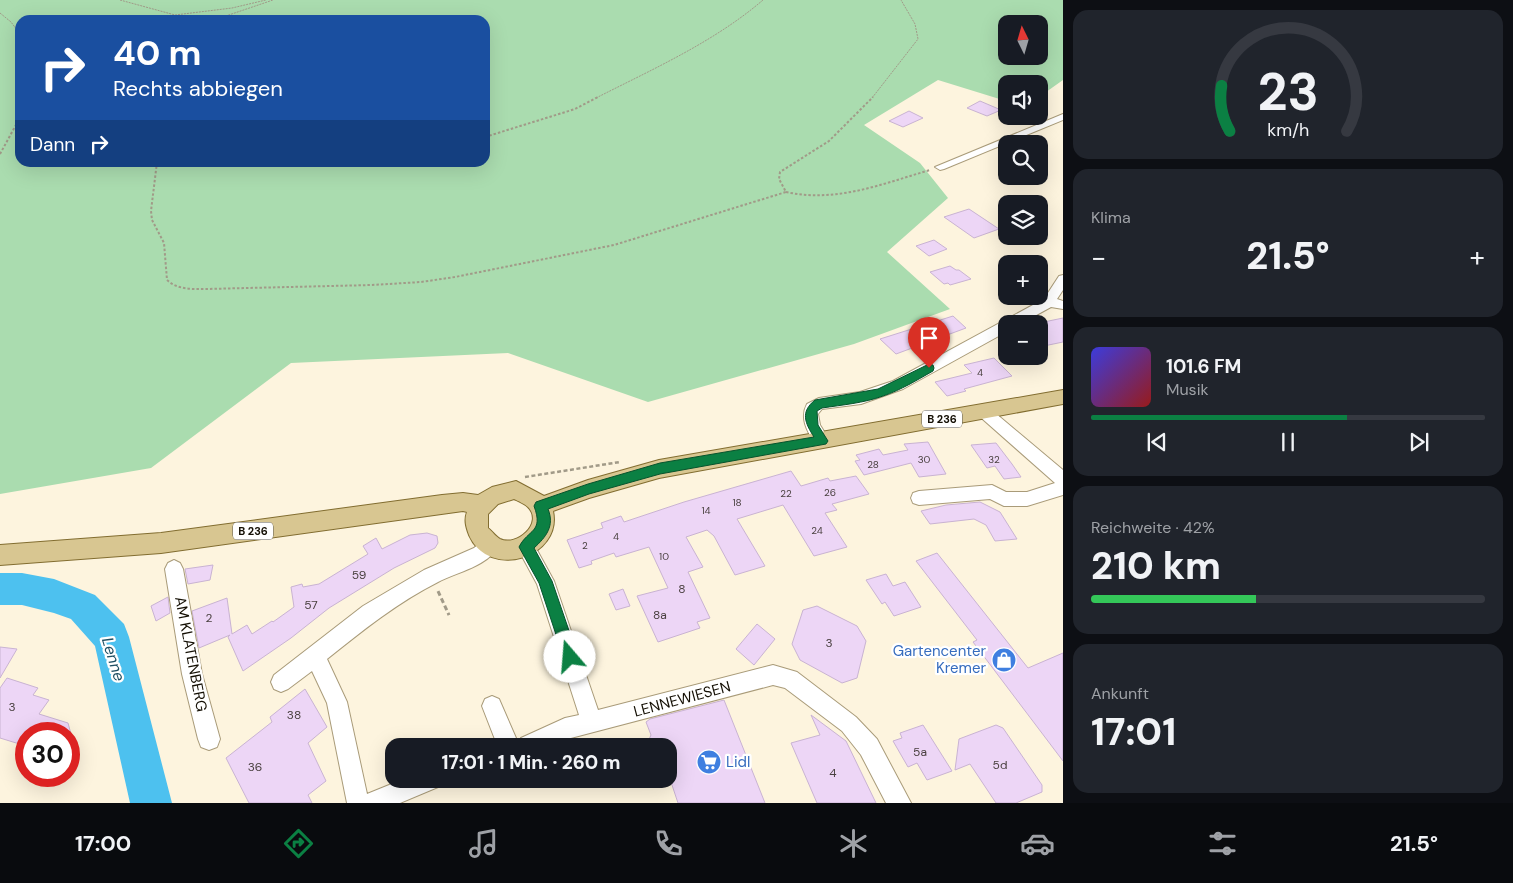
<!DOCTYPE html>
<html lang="de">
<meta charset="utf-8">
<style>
body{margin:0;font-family:"DM Sans",sans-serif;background:#20242c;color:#f1f3f6;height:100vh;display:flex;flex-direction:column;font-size:19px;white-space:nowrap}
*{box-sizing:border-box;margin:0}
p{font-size:16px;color:#9ea1a6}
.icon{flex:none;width:28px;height:28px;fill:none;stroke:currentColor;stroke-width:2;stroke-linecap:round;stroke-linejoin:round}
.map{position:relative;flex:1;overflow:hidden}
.details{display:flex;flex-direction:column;gap:10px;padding:10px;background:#0d0f14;width:450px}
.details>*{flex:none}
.top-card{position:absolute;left:15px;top:15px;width:475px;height:152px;border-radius:15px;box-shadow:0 5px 20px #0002;background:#1a4fa0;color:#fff;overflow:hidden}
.needle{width:32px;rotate:355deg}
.controls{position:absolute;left:998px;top:15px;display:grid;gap:10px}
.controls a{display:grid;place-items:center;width:50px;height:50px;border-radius:10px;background:#171b24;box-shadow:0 5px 20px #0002;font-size:25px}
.speed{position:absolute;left:15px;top:722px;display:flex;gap:10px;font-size:25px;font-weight:700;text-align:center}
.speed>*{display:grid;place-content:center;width:65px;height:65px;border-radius:50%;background:#171b24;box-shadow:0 5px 20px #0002;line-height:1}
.speed .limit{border:8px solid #d22;background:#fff;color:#111}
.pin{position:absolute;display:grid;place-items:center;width:42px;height:42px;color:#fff;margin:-51px -21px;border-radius:50% 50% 50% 0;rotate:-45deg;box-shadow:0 0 5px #0007}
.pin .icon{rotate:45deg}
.me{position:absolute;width:55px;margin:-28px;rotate:342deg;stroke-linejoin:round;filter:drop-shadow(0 0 4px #0008)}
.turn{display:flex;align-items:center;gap:18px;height:105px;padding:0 15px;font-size:22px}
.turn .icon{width:65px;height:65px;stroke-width:2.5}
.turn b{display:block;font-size:35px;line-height:42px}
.then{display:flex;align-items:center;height:48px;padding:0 15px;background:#0003;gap:10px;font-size:19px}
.big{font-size:38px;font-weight:800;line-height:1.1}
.details .widget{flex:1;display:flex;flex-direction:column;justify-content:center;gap:8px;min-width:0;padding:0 18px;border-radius:15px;background:#20242c}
.details .dial{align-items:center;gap:0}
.dial svg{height:130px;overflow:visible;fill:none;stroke:#363941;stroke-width:7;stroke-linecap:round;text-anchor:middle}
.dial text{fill:#f1f3f6;stroke:none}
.song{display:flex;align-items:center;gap:15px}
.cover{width:60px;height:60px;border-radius:8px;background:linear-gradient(135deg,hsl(240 70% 55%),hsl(0 70% 35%))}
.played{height:5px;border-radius:2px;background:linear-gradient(90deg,#0b8043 65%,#363941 65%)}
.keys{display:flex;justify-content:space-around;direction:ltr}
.heat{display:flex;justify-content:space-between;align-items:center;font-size:28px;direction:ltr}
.charge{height:8px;border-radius:4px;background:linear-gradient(90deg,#34c759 42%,#363941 0)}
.trip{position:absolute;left:385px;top:738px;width:292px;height:50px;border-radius:15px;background:#171b24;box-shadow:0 5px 20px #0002;font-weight:800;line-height:50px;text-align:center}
.tab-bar{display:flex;height:80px;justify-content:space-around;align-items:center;background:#090b0e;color:#9ea1a6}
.tab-bar .icon{width:35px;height:35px}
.tab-bar .on{color:#0b8043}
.tab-bar b{font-size:22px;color:#f1f3f6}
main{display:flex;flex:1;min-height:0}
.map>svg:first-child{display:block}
.green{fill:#aadcaf;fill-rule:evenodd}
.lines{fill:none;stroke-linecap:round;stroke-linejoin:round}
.river{fill:#4dc1ef;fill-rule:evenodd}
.building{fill:#edd6f6;stroke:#c9b3d2}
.minor-casing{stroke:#a99b79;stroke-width:2}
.major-casing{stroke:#826d30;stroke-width:2}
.path-far3{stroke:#a19a88;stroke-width:1;stroke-dasharray:2 1;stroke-linecap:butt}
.path-far2{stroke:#a19a88;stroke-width:2;stroke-dasharray:2.5 2;stroke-linecap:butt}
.path-far1{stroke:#a19a88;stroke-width:2.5;stroke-dasharray:4 2.5;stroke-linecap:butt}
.path{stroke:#a19a88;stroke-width:3;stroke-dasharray:5 3;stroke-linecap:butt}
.minor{fill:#fff;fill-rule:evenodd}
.major{fill:#d8c691;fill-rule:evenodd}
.route{fill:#0b8043;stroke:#07532c}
.labels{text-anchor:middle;stroke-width:4.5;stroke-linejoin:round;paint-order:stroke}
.number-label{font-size:10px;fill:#4a4140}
.shield{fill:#fff;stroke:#5a574f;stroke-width:1}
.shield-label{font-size:11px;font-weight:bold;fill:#140f04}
.near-number-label{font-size:12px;fill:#4a4140}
.near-shop-label{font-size:15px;fill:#366cbe;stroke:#fff;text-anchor:end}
.near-street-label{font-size:15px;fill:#140f04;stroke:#fff}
.near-water-label{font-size:16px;font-style:italic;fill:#1e4e62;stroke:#fff}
</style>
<main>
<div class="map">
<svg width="1063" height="803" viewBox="0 0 1063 803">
<rect width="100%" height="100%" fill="#fdf4de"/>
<!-- green -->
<path class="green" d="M0,0H1063V80L1039,97V84H1006V101L938,80L864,125L920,163L948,198L887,252L950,309L854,344L648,402L508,353L291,363L151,468L0,494ZM20,20H485V162H20ZM1006,24H1039V56H1006Z"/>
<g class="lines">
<!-- river -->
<path class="river" d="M0,573H22L54,579L95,595L124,624L129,637L172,803H130L95,646L71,619L54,613L22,605H0Z"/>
</g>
<!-- building -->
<g class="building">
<path d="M980,101L1001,110L987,116L967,108Z"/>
<path d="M909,111L923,118L903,127L889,121Z"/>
<path d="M969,209L999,229L974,238L944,217Z"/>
<path d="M934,240L947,249L929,256L916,246Z"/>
<path d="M950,266L956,270H959L971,279L950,285L948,283L944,284L930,272Z"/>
<path d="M953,316L966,328L896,354L880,339Z"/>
<path d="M1063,318V342L1039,347V323Z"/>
<path d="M994,358L1012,376L964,389L966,391L947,396L935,382L972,373L964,365Z"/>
<path d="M928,442L946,474L919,477L911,463L864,475L855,461L860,460L856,455L879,449L883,455L908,450L904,444Z"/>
<path d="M996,443L1012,464L1021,477L1004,479L995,466L987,468L971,445Z"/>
<path d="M791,471L801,486L828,478L830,481L856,476L869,494L832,504L837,510L825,513L847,547L814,556L783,505L737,519L765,566L735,575L714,536L707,530L686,537L703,567L688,572L710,618L697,622L700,628L658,642L637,596L668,588L649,547L616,557L614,553L591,561L592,564L579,568L567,540L603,528L601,523L621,516L624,522L684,502Z"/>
<path d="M980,502L1000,512L1017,539L995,541L986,525L974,519L930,524L921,511L946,505Z"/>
<path d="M427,533L437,536L438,543L435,548L394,568L329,608L291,638L243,671L228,637L230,635L199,648L192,611L227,598L232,634L247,625L252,634L272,621L273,622L294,607L291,587L302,584L303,587L319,584L368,554L363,546L376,538L382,549L410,535Z"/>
<path d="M937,553L1028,668L1063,653V761L973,642L977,640L916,561Z"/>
<path d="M213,565L210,580L188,584L185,569Z"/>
<path d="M886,574L893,586L905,582L921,607L894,616L885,602L882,604L866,580Z"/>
<path d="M623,589L630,606L616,610L609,594Z"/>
<path d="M168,597L170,613L156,621L151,606Z"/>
<path d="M817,606L857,626L866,641L857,678L842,683L800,660L792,644L803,610Z"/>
<path d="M757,624L775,639L754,665L736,649Z"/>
<path d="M0,647L17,649L0,678Z"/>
<path d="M7,678L38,688L33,695L49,700L39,714L68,723L71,734H26V746L0,738V688Z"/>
<path d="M305,689L327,727L308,743L326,781L308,795L312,803H249L226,758L272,722L270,717Z"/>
<path d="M724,700L765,803H678L669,776V746H646L651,735L646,722L650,719Z"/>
<path d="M811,715L846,741L876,803H817L791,743L820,735Z"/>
<path d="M923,725L952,771L927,780L917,763L908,767L893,741L902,738L900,733Z"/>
<path d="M996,725L1003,728L1042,785V792L1016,803H996L970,764L955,770L959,739Z"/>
</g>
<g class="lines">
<defs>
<g id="minor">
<path d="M1063,114V120L944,169L940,170L935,167Z"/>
<path d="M1063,275V290L1057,299L1063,301V309L1051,307L1020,324H1006V332L903,389L861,404L822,409L818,414L820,425L830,441L828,446L822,447L816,446C808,432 799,419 807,404L819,398L860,392L893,381L1044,299L1059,276Z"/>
<path d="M983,405L988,407L1063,470V495L1027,506H1004L990,499L919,505L913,503L911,498L913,493L919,491L992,485L1006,492H1027L1055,483L978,415L975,411L978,407Z"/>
<path d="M490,537L496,539L499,545C489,566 457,572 438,582C398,602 362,631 327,659L347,702L367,794L404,779H441L438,787L400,803H347L327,703L312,671L288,689L281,692L274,689L271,682L274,675L363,606L424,570L474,548L484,539Z"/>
<path d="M526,539L532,541L554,581L598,710L773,665L797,672L856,717L877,739L911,803H886L861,755L842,731L785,688L773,685L567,739L552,746H494L496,742L482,706L485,699L492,696L499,699L519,745L521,738L565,718L579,715L537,584L517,547L520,541Z"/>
<path d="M174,560L180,563L183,569L202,674L220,739L217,747L209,750L201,747L198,739L182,674L165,569L168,563Z"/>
</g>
<path id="major" d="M1063,390V404L659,478L589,498L553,511C563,557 489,581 469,535C466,527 464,520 467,512L463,511L161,553L0,565V545L161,533L442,495L463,493L478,495L492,487L516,481L544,496L588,480L659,460ZM514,499C518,501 525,504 528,507C544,523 517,547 500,539C496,537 492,531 488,528V514L498,504Z"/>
</defs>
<!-- minor casing -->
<use href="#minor" class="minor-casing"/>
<!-- major casing -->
<use href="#major" class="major-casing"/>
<!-- path-far3 -->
<g class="path-far3">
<path d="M120,0L175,15L232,8L266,0"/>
<path d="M0,13L11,22L20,34"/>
<path d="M214,20L273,0"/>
<path d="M596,98C653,69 714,42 763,0"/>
<path d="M872,98L918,39L915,24L901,0"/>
</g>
<!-- path-far2 -->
<g class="path-far2">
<path d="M485,137L575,109L598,97"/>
<path d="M0,154L17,123L20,113"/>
<path d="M157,162L151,211L152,220L164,243L167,280C178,290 192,289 206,289L372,285L421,282L455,277L614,245L786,192L779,179L780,172L829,141L873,97"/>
<path d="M295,162H328"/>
<path d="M786,192C836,203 882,184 930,170"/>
</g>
<!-- path-far1 -->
<path class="path-far1" d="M525,477L620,462"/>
<!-- path -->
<path class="path" d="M438,591L449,615"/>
<!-- minor -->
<use href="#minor" class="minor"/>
<!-- major -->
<use href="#major" class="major"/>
</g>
<!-- route -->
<path class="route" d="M929,364L933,365L934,368L933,371C917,380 901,390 883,396C864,403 842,405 822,408L817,411L818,425L828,441L826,444L660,474L589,494L548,509C555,526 546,537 534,548L552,581L578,657L575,662L570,665L565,662L539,583L519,547C528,529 544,533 534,506L536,502L588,484L660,463L814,437C805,423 800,412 815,400L878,389Z"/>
<!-- icons -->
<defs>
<symbol id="shop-disc" viewBox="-11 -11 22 22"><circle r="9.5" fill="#3f7fe0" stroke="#fff"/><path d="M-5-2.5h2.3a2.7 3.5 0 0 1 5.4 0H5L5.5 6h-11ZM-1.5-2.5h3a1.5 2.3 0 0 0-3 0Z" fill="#fff"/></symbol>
<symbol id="supermarket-disc" viewBox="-11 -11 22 22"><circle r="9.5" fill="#3f7fe0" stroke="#fff"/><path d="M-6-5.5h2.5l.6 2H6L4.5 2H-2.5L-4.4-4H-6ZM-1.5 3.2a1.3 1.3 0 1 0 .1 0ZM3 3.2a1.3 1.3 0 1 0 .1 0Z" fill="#fff"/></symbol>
</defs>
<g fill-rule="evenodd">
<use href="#shop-disc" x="990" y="646" width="28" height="28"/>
<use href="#supermarket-disc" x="695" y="748" width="28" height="28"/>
</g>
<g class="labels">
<!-- number labels -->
<g class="number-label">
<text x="980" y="376">4</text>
<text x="924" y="463">30</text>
<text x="994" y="463">32</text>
<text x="873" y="468">28</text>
<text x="830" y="496">26</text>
<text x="786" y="497">22</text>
<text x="737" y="506">18</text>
<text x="706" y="514">14</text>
<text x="817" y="534">24</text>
<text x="616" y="540">4</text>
<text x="585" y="549">2</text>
<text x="664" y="560">10</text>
</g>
<!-- shield labels -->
<g class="shield">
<rect x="922" y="410.5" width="40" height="17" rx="4"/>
<rect x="233" y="522.5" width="40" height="17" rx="4"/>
</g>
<g class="shield-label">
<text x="942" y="423">B 236</text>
<text x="253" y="535">B 236</text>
</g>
<!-- near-number labels -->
<g class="near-number-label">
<text x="359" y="579">59</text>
<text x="682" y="593">8</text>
<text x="311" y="609">57</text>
<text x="660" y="619">8a</text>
<text x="209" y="622">2</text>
<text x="829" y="647">3</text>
<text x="12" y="711">3</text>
<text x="294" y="719">38</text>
<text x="920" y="756">5a</text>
<text x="1000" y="769">5d</text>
<text x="255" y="771">36</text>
<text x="833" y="777">4</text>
</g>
<!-- near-shop labels -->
<g class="near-shop-label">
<text x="986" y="656">Gartencenter<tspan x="986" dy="17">Kremer</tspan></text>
<text x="726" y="767" text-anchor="start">Lidl</text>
</g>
<!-- near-street labels -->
<g class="near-street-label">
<text transform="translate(191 654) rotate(79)" y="5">AM KLATENBERG</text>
<text transform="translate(682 699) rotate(-15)" y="5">LENNEWIESEN</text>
</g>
<!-- near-water labels -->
<g class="near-water-label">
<text transform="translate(114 659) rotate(73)" y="6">Lenne</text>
</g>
</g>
</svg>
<div class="controls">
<a><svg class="needle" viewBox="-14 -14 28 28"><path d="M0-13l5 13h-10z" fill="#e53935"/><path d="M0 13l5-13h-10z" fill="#9ea1a6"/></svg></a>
<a><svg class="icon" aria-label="sound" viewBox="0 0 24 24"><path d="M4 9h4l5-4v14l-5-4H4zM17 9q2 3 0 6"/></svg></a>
<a><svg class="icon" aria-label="search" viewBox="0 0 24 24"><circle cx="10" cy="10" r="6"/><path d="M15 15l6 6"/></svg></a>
<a><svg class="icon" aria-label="layers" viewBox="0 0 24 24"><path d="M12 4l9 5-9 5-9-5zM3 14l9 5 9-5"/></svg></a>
<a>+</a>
<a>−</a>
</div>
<div class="speed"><div class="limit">30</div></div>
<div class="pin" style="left:929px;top:368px;background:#d93025"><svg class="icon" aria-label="arrive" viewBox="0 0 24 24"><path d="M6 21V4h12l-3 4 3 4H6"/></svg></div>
<svg class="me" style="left:570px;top:657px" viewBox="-20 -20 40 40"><circle r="19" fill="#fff"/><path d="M0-13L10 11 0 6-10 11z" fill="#0b8043"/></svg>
<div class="trip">17:01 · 1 Min. · 260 m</div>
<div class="top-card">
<div class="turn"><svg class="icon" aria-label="right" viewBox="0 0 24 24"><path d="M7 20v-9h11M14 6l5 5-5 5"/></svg><div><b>40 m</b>Rechts abbiegen</div></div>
<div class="then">Dann<svg class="icon" aria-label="right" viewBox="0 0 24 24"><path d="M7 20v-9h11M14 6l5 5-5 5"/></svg></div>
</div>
</div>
<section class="details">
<div class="widget dial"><svg viewBox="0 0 100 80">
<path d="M14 69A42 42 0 1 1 86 69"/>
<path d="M14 69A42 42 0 0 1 9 41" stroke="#0b8043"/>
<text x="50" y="56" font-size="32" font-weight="700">23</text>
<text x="50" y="72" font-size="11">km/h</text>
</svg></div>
<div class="widget"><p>Klima</p>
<div class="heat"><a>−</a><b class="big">21.5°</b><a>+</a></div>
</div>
<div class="widget">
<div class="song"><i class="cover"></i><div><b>101.6 FM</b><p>Musik</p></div></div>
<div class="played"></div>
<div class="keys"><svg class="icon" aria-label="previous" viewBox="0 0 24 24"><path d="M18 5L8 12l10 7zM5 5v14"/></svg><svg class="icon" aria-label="pause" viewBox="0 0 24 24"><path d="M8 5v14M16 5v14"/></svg><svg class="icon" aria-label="next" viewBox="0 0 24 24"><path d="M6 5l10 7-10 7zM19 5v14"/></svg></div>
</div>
<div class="widget"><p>Reichweite · 42%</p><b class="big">210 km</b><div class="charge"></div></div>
<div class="widget"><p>Ankunft</p><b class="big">17:01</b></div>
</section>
</main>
<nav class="tab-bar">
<b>17:00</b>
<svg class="icon on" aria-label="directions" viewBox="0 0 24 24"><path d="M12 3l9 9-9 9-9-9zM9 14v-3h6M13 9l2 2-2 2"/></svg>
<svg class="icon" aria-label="music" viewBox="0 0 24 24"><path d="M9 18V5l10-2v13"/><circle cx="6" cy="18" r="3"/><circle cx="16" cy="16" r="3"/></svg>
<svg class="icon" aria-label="phone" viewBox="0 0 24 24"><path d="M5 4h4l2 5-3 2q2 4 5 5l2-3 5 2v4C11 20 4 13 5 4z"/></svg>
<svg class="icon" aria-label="climate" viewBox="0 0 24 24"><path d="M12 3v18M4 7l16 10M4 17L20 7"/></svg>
<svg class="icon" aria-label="car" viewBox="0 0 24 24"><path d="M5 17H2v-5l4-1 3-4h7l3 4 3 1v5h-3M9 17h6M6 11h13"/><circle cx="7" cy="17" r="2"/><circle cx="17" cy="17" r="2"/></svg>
<svg class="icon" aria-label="filters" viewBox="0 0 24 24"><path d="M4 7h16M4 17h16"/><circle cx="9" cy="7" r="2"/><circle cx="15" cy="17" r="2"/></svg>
<b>21.5°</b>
</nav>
